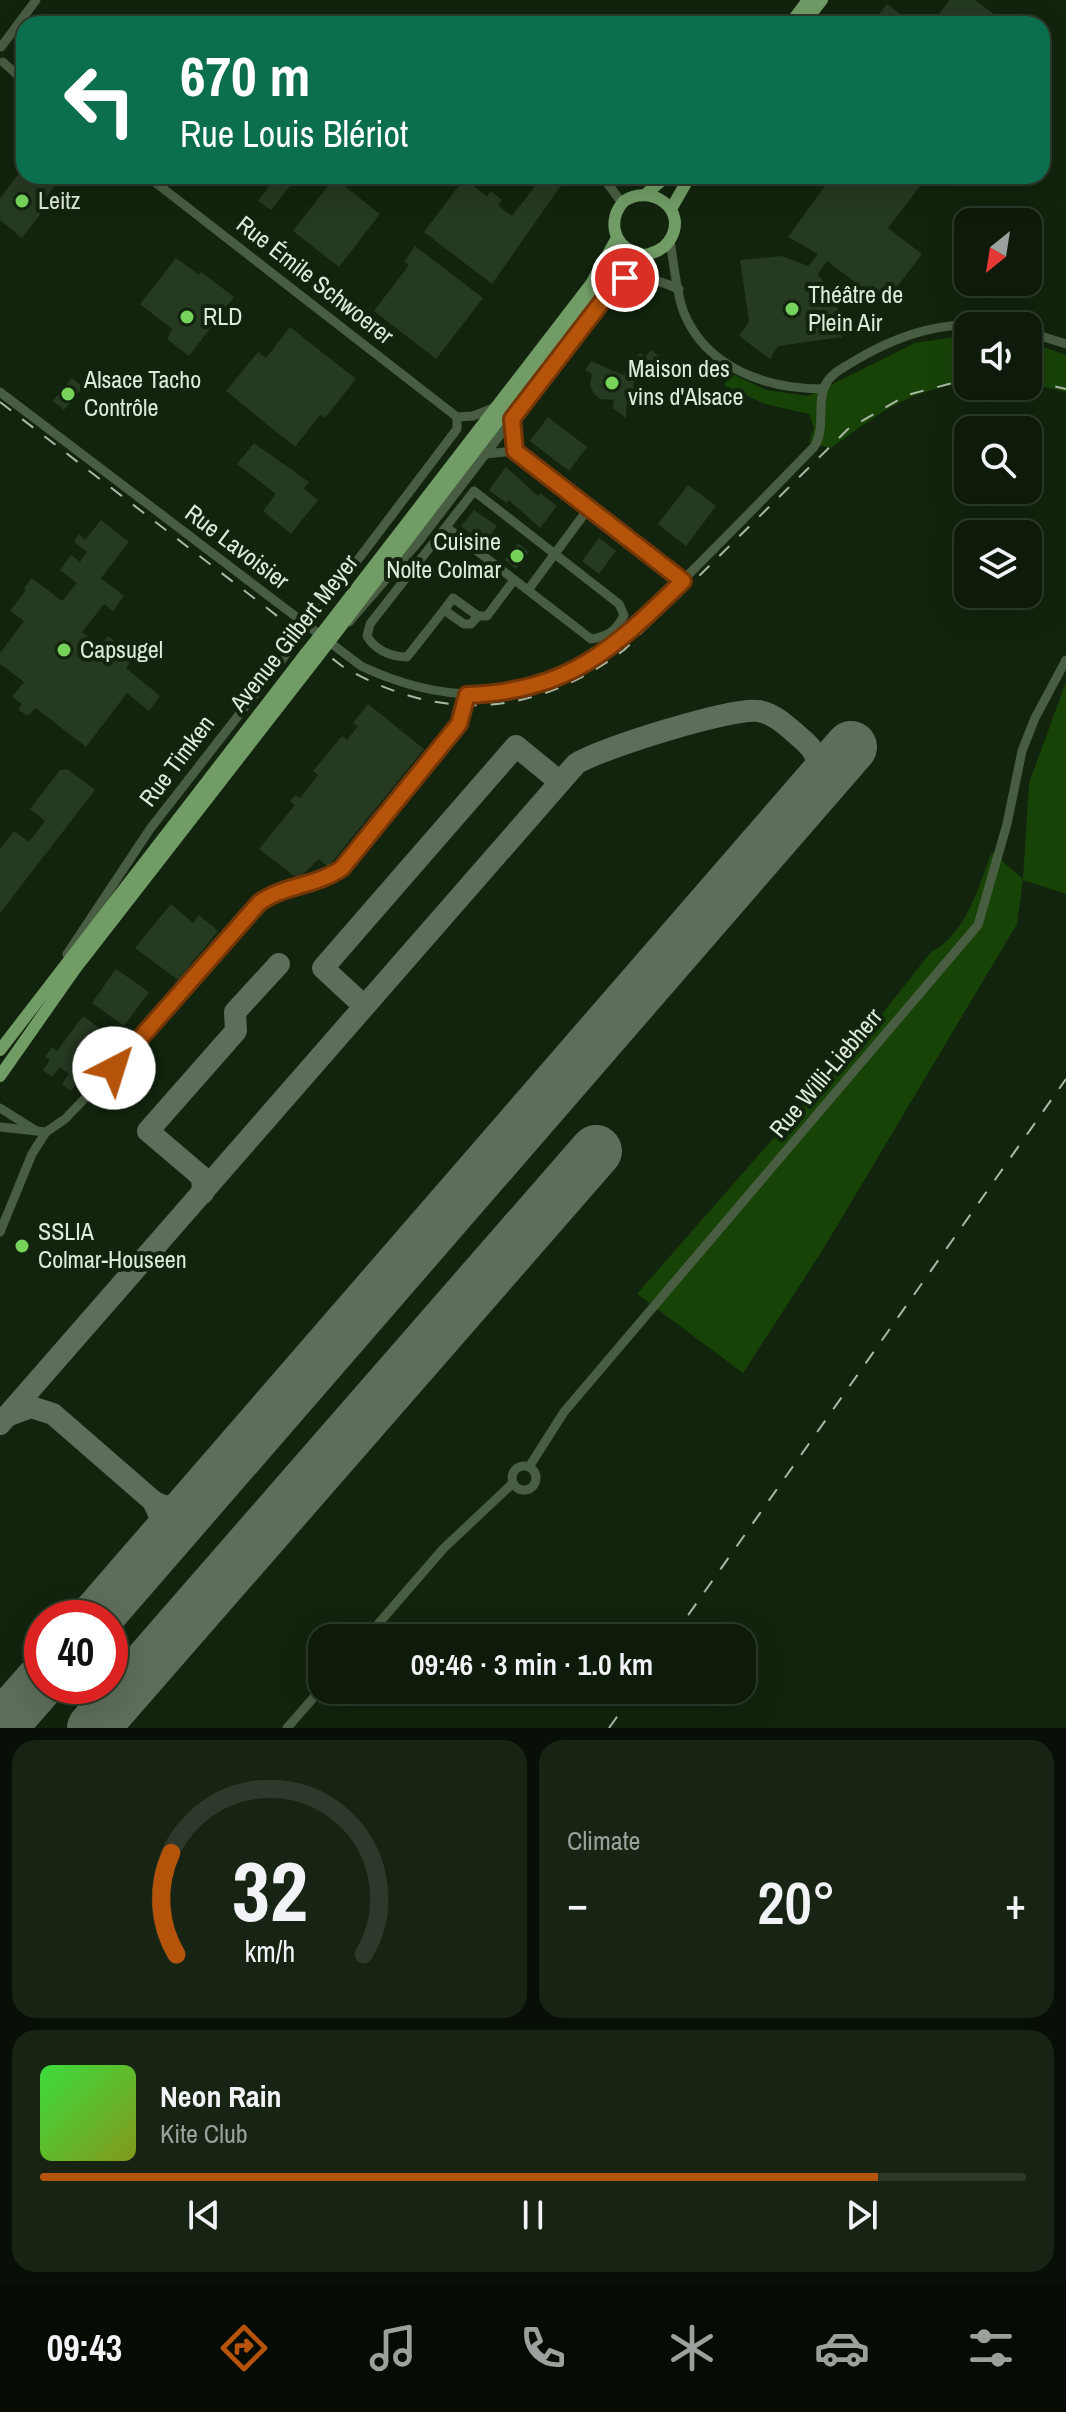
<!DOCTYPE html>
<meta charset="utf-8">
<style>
body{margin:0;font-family:"Archivo Narrow",sans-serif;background:#172413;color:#f1f3f6;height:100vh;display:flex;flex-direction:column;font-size:30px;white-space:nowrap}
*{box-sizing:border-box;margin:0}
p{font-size:26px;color:#9ba19c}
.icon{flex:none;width:44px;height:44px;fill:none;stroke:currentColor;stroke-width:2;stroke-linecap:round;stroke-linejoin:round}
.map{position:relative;height:1728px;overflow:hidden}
.sheet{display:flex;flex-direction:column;gap:12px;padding:12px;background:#080f06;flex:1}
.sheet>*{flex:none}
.guide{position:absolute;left:16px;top:16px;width:1034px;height:168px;border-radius:24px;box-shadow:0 8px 32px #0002,0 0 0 2px #2e392b;background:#0b6e4f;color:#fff;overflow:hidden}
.needle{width:52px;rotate:210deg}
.tools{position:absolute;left:954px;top:208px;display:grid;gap:16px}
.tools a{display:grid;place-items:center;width:88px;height:88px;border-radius:16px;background:#0e1b0a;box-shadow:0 8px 32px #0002,0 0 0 2px #2e392b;font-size:40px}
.speed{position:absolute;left:24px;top:1600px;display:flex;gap:16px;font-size:40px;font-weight:700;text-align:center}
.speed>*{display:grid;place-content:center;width:104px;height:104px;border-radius:50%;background:#0e1b0a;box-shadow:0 8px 32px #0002,0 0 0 2px #2e392b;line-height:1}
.speed .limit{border:12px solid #d22;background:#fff;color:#111}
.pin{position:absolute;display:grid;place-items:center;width:68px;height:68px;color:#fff;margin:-34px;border:4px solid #fff;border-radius:50%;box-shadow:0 2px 8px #0007}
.me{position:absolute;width:88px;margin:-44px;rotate:40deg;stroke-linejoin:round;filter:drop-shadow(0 0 6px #0008)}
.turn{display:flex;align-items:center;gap:28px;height:168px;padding:0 32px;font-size:36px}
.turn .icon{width:104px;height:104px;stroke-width:2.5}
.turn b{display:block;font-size:56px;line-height:68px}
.big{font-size:60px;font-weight:600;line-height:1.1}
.sheet .tile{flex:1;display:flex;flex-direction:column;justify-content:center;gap:12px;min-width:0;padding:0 28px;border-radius:24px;background:#172413}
.sheet .dial{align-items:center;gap:0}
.dial svg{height:208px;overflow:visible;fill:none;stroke:#2e392b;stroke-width:7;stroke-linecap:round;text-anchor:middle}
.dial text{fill:#f1f3f6;stroke:none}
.song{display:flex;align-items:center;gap:24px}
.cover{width:96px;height:96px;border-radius:12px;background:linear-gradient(135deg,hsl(120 70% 55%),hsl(70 70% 35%))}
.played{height:8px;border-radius:4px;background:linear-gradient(90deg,#b45309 85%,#2e392b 85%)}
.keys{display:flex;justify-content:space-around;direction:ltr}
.heat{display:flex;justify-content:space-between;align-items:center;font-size:44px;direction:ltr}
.sheet .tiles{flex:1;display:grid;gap:12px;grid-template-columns:1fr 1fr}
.tile:last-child{grid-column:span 2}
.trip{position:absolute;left:308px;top:1624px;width:448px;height:80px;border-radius:24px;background:#0e1b0a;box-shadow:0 8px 32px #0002,0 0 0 2px #2e392b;font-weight:600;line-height:80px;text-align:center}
.tabs{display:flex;height:128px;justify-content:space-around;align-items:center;background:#060b04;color:#9ba19c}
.tabs .icon{width:56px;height:56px}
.tabs .current{color:#b45309}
.tabs b{font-size:36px;color:#f1f3f6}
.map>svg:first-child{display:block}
.green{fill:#174307}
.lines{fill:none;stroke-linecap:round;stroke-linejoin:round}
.taxiway{stroke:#5e6e5a;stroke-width:22}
.runway{stroke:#5e6e5a;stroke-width:52}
.building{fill:#263921}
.minor{stroke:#495d43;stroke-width:9}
.major{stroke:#719c66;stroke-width:12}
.rail{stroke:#abb8a6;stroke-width:2;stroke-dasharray:14 14;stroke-linecap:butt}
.minor-bridge{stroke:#495d43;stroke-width:9}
.major-bridge{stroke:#719c66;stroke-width:12}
.route-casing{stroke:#753606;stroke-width:20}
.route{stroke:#b45309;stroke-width:14}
.poi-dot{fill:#76d25a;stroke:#12240d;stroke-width:3}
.labels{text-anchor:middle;stroke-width:8;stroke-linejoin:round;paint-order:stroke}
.poi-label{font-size:24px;fill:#deeada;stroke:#12240d;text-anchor:start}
.street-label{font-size:24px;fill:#deeada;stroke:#12240d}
</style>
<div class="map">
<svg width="1066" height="1728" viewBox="0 0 1066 1728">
<rect width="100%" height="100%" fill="#12240d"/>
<!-- green -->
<g class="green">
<path d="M968,335V382C906,391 880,413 831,448L809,443L814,428L809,414L765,404L724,385L732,374L766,390L808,396L915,343Z"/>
<path d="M1028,342L1066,355V392L1028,383Z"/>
<path d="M1066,682V894L1023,880L1017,924L822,1251L743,1373L637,1294L878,1019L931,952C966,935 979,885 992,852L1023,879L1029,783Z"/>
</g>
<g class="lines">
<!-- taxiway -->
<g class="taxiway">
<path d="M364,1006L323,968L516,746L560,782"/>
<path d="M203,1193L202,1177L148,1131L236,1031L235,1012L279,964"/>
<path d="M7,1416L31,1407L53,1414L153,1501L163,1522L156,1549"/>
<path d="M0,1424L576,764C598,749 733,707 758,711C775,713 790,729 803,740C822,756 822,774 811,795"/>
<path d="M153,1501C170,1511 184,1508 201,1497"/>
</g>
<!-- runway -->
<g class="runway">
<path d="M96,1618L851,747"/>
<path d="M0,1728L42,1680"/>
<path d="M93,1728L596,1151"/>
</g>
</g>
<!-- building -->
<g class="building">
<path d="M950,0H975L1007,24H931Z"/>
<path d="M887,4L914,24H872Z"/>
<path d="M24,167V176H62L41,204L45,208L22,238L0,220V198Z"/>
<path d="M277,176H285L293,182L271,210L258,201Z"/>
<path d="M543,176H551L562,184L492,284L424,232L464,179L487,196L491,191L502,200L498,205L512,216Z"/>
<path d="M832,176H928L888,228L922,254L884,304L827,261L818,274L836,301L842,337L778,346L770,359L739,336L749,322L740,260L782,256L808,266L818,254L788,237Z"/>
<path d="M334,178L380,214L339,267L293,231Z"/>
<path d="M415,246L483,298L436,359L374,311L409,265L404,262Z"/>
<path d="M176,258L199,275L201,272L234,297L189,356L167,339L172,329L140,304Z"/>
<path d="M290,327L356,379L325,418L320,415L295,447L226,391L258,352L266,358Z"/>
<path d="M651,350L669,364L662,374L648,363L639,374L633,385L635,394L627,399L626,418L613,408L614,400L600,399L594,394L590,385L592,374L585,370L591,361L623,375L640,353L645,357Z"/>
<path d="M72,378L83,387L64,410L53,401Z"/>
<path d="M548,417L587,447L569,471L530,441Z"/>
<path d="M254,443L309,482L304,489L318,500L291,534L263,511L276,494L237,464Z"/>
<path d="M506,467L538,496L540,493L557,506L540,528L509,500L506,503L489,490Z"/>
<path d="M688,485L716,506L686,546L658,524Z"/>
<path d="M474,510L497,526L484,544L461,526Z"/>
<path d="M101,520L129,542L101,578L124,596L113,611L104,604L82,632L100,646L108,636L134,656L126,668L160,696L149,711L127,693L86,747L36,708L27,716L18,709L22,704L12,697L24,682L0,664V653L24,621L10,611L26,590L24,588L32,578L62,601L77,583L60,570L71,555L80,562L87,552L74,542L79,534L85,540Z"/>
<path d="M599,538L616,551L599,574L582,561Z"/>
<path d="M518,543L529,552L516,569L505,560Z"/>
<path d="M368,704L424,749L328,867L319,859L298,879L259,849L295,805L290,801L295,795L300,798L318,775L313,771L342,736L347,740L358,726L353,723Z"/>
<path d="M67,769L95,790L0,913V849L14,831L29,842L45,821L30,809L60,770Z"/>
<path d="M171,904L193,923L199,915L218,931L178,980L135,948Z"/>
<path d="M116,969L149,992L124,1026L92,1003Z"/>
<path d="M83,1016L102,1030V1036L114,1048L102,1062L95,1057L71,1091L62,1084L69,1074L60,1067L52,1077L43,1070L50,1060L45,1057L52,1047L57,1051Z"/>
</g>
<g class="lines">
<!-- minor -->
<g class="minor">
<path d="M1,47L36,0"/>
<path d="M3,62L24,81"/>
<path d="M147,176L457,417"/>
<path d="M602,176L622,203"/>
<path d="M670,240C673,259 677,297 684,313C707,369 768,389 823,389"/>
<path d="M1028,332L1066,344"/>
<path d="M0,392L361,666C454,710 543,703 624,638C649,618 671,592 694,569C734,529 774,488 814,447C827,427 815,401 827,382C832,373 843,368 851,363C893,337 942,320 992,326"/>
<path d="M457,417L473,416L496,407"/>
<path d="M512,419L515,451"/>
<path d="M515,451L683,581"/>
<path d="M485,454L515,451"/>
<path d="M446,527L591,639C609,636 616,631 624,615L619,604L474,491L370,624L367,636C375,650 391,657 407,657L444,610L464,624H471L478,616H487L514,580"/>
<path d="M528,590L588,509"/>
<path d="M444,610L453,598L478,616"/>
<path d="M313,619L457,429V417"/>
<path d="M349,622L419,541L614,286C633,271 658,280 679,289"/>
<path d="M67,954L150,829L294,644"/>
<path d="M0,1108L35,1130"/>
<path d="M0,1127L46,1132L65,1119L114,1068L259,903C283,885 317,887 342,868L459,724L467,695"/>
<path d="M0,1232L32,1154L46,1132"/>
<circle cx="524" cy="1478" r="12"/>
<path d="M529,1467L564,1412L978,925L1007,824L1022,751L1035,718L1066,660"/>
<path d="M366,1638L443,1549L513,1483"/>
<path d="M287,1728L322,1688"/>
</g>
<!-- major -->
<g class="major">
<path d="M790,24L808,0"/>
<path d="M803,24L822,0"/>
<path d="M647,193L667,176"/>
<path d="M671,209L690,176"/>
<path d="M326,628L591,284L617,238"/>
<path d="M335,634L599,289C608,281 616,270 626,263C640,253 659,256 669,241C690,210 651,183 624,201C606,221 614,249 641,254"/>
<path d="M0,1050L306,653"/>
<path d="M0,1076L75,969L315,660"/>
</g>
<!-- rail -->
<g class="rail">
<path d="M1028,380L1066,389"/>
<path d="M0,402L342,666C438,723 534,718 624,650L848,429L907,395L968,379"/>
<path d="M672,1638L1066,1079"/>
<path d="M609,1728L636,1690"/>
</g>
<!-- minor-bridge -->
<path class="minor-bridge" d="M294,644L313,619"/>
<!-- major-bridge -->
<g class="major-bridge">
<path d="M306,653L326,628"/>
<path d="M315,660L335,634"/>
</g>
</g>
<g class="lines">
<defs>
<path id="route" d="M114,1068L259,903C283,885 317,886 342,868L459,724L467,695C570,691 613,649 683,581L515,451L512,419L614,286L625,278"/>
</defs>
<!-- route casing -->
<use href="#route" class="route-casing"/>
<!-- route -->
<use href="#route" class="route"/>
</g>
<!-- markers -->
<g class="poi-dot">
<circle cx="22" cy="201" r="8"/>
<circle cx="792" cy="309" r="8"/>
<circle cx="187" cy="317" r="8"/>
<circle cx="612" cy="383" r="8"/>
<circle cx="68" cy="394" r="8"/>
<circle cx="517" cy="556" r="8"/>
<circle cx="64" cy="650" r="8"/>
<circle cx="22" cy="1246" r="8"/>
</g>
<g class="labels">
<!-- poi labels -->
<g class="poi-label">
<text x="38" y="209">Leitz</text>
<text x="808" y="303">Théâtre de<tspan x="808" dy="28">Plein Air</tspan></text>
<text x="203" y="325">RLD</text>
<text x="628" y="377">Maison des<tspan x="628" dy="28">vins d'Alsace</tspan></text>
<text x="84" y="388">Alsace Tacho<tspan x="84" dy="28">Contrôle</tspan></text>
<text x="501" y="550" text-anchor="end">Cuisine<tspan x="501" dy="28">Nolte Colmar</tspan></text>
<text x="80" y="658">Capsugel</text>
<text x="38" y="1240">SSLIA<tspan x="38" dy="28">Colmar-Houseen</tspan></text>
</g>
<!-- street labels -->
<g class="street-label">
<text transform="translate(315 280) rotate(38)" y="8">Rue Émile Schwoerer</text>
<text transform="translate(237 547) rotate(37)" y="8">Rue Lavoisier</text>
<text transform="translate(294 633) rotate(-52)" y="8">Avenue Gilbert Meyer</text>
<text transform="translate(177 761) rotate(-53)" y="8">Rue Timken</text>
<text transform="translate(826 1073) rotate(-50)" y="8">Rue Willi-Liebherr</text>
</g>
</g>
</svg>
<div class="tools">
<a><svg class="needle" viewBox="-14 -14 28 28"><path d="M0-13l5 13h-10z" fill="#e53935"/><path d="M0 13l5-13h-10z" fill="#9ba19c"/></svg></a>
<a><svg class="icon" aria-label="sound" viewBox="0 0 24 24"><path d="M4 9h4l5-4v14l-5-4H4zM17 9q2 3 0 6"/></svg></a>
<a><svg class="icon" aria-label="search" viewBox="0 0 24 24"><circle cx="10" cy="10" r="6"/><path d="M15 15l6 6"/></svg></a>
<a><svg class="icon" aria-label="layers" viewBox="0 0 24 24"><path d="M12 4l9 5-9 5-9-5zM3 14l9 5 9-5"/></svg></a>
</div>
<div class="speed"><div class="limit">40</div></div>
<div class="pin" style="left:625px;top:278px;background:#d93025"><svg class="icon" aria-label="arrive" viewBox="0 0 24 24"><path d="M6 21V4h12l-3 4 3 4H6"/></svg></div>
<svg class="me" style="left:114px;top:1068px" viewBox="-20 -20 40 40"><circle r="19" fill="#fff"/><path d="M0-13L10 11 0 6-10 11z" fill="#b45309"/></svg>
<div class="trip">09:46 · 3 min · 1.0 km</div>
<div class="guide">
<div class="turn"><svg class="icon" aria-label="left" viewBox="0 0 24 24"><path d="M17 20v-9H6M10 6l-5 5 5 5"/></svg><div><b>670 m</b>Rue Louis Blériot</div></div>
</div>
</div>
<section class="sheet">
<div class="tiles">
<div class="tile dial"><svg viewBox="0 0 100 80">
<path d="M14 69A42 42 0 1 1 86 69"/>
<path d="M14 69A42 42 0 0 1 12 30" stroke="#b45309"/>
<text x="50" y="56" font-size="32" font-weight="700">32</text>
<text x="50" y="72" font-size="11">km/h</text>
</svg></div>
<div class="tile"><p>Climate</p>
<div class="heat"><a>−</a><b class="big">20°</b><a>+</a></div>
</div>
<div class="tile">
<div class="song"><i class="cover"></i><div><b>Neon Rain</b><p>Kite Club</p></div></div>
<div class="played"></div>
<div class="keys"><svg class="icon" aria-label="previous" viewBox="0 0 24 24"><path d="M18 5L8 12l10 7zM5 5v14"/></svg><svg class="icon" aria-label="pause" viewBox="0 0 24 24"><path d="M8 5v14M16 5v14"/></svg><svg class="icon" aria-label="next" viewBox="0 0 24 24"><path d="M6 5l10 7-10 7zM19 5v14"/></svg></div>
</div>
</div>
</section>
<nav class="tabs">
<b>09:43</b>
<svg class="icon current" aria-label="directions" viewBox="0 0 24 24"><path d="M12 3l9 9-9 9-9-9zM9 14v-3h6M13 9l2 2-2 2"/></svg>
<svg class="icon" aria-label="music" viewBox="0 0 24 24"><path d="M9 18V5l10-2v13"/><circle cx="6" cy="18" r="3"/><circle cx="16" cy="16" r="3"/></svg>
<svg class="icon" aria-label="phone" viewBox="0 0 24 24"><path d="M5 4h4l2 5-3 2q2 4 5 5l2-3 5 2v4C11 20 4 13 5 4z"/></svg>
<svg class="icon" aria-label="climate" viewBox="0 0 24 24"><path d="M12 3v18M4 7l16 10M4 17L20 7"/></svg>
<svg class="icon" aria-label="car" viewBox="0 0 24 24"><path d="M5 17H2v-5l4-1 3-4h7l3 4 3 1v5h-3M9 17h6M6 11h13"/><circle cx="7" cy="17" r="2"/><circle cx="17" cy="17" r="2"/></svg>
<svg class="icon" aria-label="filters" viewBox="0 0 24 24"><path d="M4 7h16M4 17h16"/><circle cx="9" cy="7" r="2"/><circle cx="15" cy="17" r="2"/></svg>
</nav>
